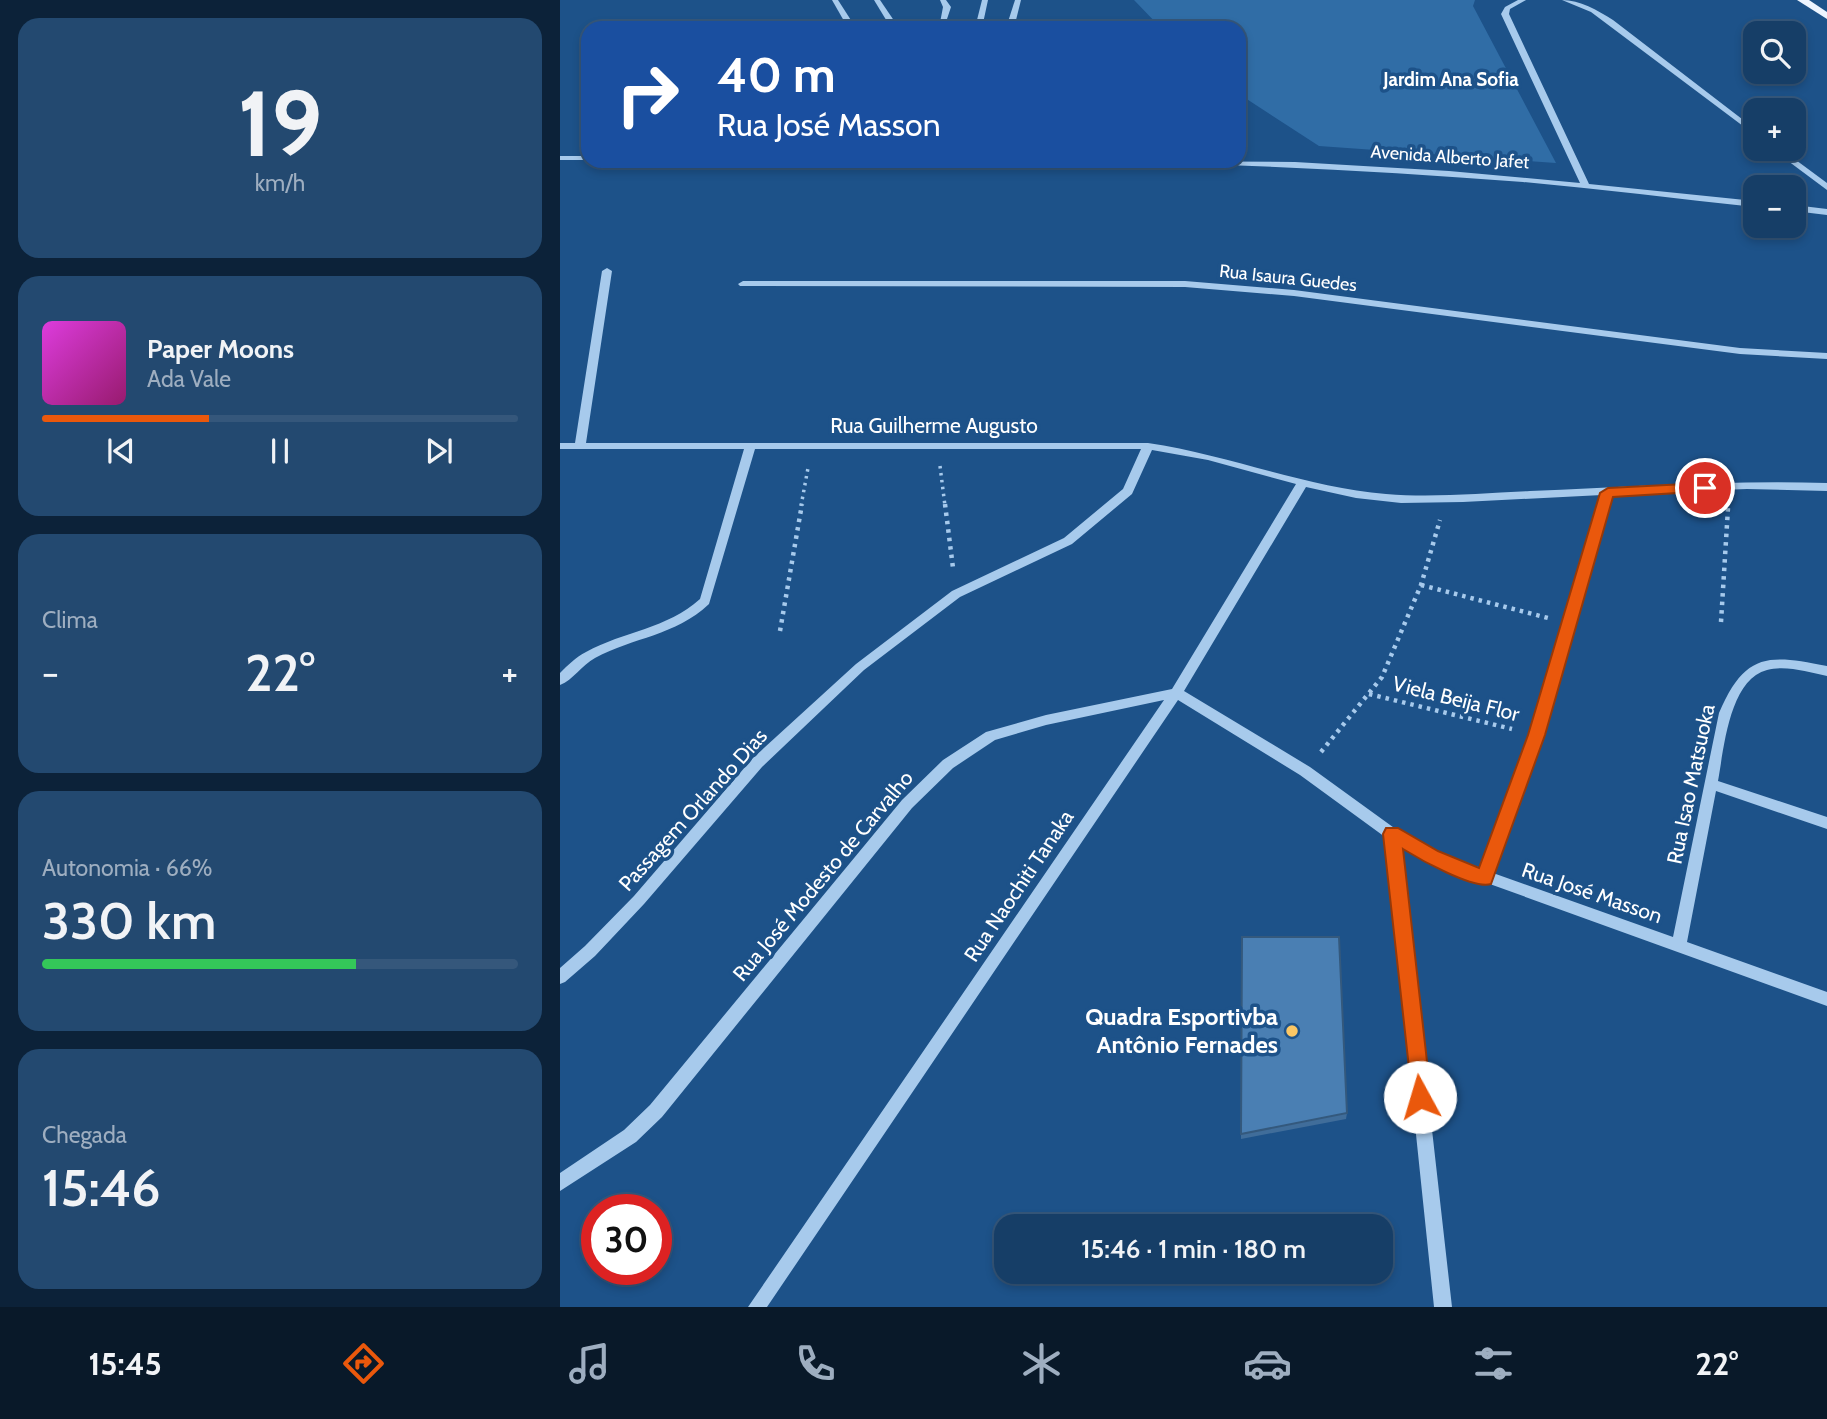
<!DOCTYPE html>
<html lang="pt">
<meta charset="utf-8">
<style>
body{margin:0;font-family:Cabin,sans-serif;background:#234970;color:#f1f3f6;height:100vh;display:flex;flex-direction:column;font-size:26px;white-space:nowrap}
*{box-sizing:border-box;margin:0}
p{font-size:23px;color:#9eaec0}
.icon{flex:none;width:38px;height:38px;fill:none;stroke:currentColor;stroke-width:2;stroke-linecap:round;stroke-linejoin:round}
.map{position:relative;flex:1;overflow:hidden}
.details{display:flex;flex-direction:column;gap:18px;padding:18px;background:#0c2239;width:560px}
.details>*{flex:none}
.guide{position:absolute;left:21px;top:21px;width:665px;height:147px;border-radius:21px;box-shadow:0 4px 10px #0003,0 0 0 2px #35577b;background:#1a4fa0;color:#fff;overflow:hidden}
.fabs{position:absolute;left:1183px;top:21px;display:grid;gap:14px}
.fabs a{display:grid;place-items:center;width:63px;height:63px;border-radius:14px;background:#163e67;box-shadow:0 4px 10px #0003,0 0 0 2px #35577b;font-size:35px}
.speed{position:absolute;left:21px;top:1194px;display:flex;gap:14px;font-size:35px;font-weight:700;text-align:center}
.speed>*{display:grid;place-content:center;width:91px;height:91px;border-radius:50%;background:#163e67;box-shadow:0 4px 10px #0003,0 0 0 2px #35577b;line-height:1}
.speed .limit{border:10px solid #d22;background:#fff;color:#111}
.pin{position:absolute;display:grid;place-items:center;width:60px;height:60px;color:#fff;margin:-30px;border:4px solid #fff;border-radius:50%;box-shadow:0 2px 7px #0007}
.me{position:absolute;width:77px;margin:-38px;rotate:354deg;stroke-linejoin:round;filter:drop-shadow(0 0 5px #0008)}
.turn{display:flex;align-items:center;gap:24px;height:147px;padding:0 21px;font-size:32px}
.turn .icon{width:91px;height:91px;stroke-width:2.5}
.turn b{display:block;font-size:49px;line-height:60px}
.big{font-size:52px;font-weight:600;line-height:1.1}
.details .card{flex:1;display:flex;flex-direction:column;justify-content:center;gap:10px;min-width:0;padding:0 24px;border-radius:21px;background:#234970}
.details .dial{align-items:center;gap:0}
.dial b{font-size:91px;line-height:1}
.song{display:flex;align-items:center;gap:21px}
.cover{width:84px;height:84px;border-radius:10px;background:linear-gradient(135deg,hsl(300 70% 55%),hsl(320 70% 35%))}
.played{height:7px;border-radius:4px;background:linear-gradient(90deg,#ea580c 35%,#35577b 35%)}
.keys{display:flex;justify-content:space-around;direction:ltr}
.heat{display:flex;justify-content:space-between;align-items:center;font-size:38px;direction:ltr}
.charge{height:10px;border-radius:5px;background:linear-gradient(90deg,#34c759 66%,#35577b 0)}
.trip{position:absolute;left:434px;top:1214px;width:399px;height:70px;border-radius:21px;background:#163e67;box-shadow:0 4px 10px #0003,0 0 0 2px #35577b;font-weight:600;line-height:70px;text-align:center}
.dock{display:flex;height:112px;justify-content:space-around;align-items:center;background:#091929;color:#9eaec0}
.dock .icon{width:49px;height:49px}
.dock .on{color:#ea580c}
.dock b{font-size:32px;color:#f1f3f6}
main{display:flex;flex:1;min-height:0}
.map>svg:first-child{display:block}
.green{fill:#306da6}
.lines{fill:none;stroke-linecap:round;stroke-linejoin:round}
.path-far1{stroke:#a7caec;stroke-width:3.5;stroke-dasharray:2.5 4.5;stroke-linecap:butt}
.path{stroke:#a7caec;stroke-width:4.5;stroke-dasharray:3.5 5;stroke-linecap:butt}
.minor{fill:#a7caec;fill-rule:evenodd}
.major{fill:#ecf4ff;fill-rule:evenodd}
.wall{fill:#406d9a}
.building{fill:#4a7fb3;stroke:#34597d;stroke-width:2}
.route{fill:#ea580c;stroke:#983908;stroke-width:2}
.poi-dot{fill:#fbc765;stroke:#1d5289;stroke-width:2.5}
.labels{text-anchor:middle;stroke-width:7;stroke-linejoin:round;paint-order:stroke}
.far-street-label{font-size:18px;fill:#fff;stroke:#1d5289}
.far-neighbourhood-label{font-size:19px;font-weight:bold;fill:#fff;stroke:#1d5289}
.street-label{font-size:21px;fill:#fff;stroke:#1d5289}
.near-poi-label{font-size:24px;font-weight:bold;fill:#fff;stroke:#1d5289;text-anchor:end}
</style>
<main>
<section class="details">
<div class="card dial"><b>19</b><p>km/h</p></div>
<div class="card">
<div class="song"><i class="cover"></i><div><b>Paper Moons</b><p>Ada Vale</p></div></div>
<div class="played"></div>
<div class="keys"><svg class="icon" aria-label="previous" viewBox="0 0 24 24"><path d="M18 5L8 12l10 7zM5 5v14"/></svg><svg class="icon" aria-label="pause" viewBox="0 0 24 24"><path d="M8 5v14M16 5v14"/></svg><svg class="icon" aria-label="next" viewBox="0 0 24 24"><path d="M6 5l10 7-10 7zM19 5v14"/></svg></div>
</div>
<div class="card"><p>Clima</p>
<div class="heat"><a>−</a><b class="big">22°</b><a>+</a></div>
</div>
<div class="card"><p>Autonomia · 66%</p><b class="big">330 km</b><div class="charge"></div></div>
<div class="card"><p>Chegada</p><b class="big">15:46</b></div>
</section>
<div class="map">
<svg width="1267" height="1307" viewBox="0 0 1267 1307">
<rect width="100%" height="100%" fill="#1d5289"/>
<!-- green -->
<path class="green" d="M574,0H915L913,6L996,163L759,146L679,94V28H601Z"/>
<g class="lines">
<!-- path-far1 -->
<g class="path-far1">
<path d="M380,466L385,506"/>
<path d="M241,506L248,468"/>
</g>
<!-- path -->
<g class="path">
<path d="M385,504L393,568"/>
<path d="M861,585L988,618"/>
<path d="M1161,622L1168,508"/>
<path d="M220,631L242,504"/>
<path d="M809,694L952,729"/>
<path d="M761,752L822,677L861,585L880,520"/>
</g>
<!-- minor -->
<g class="minor">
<path d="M272,0H278L296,28H288Z"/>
<path d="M314,0H320L339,28H331Z"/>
<path d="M380,0H386L391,7L387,19L417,20L422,0H428L422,28H414L415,24L386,23L385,28H379L383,7Z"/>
<path d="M455,0H461L454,28H446Z"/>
<path d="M958,0H966L950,9L949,14L1029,184L1195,201V207C1118,199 1040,189 963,182C836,172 709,165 581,163L577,161L735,162L889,171L1020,183L941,14L945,7Z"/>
<path d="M1002,0C1020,0 1037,10 1053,20L1195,129V135L1031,12Z"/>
<path d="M1212,149H1221L1267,183V190Z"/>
<rect x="0" y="156" width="28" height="4"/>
<path d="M1234,205L1267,209V215L1234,211Z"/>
<path d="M47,268L52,271L26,443H588C669,455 745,487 826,494C874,498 922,493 970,491C1069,487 1168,480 1267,483V491L1187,489L1053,494L982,735L933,873L1113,937L1159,713C1185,653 1207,654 1267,666V676C1248,672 1226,665 1207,670C1169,680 1164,749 1158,781L1267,817V829L1156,791L1127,942L1267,992V1006L927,883L919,882L918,880L867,861L840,846L892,1307H874L825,837L740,775L618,700L207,1307H188L604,700L486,725L435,740L393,768L352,808L102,1117L76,1142L0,1191V1173L64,1130L90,1105L342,800L383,760L426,732L486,715L612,689L736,484L648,460L592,450L572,494L512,544L400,597L304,670L202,767L84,904L35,956L5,982L0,984V968L25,946L74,896L192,759L296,664L392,591L504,538L563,489L581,449H195L149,604C115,636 74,637 35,658C22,665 13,680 0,685V673C8,665 16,657 26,652C64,631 107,629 140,599L184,449H0V443H15L42,271ZM746,487L796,498L841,503L903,502L1042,495L970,735L921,868L877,853L837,830L750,767L624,691Z"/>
<path d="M183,281H625L734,290L1180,348L1267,353V359L1180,354L734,296L625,287L180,286L178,284Z"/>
</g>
<!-- major -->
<path class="major" d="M1237,0H1249L1267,12V19Z"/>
</g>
<!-- wall -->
<path class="wall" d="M682,944L787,1113L786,1119L681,1139Z"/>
<!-- building -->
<path class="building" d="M682,937H779L787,1113L681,1134Z"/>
<!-- route -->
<path class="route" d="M1145,483L1150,484V491L1053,497L985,735L931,884C914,890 859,859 843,849L871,1097L868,1104L860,1107L853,1104L823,834L826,828H838L878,851L919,868L968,735L1040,493L1048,488Z"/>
<!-- markers -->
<circle class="poi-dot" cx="732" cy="1031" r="7"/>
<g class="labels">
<!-- far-street labels -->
<g class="far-street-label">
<text transform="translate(890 157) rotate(4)" y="6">Avenida Alberto Jafet</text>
<text transform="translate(728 278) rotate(6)" y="6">Rua Isaura Guedes</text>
</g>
<!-- far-neighbourhood labels -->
<g class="far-neighbourhood-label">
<text x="891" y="86">Jardim Ana Sofia</text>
</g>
<!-- street labels -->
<g class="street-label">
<text x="374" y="433">Rua Guilherme Augusto</text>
<text transform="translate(896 699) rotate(14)" y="7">Viela Beija Flor</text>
<text transform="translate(1131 784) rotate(-78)" y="7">Rua Isao Matsuoka</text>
<text transform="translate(133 810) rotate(-48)" y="7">Passagem Orlando Dias</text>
<text transform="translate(263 876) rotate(-50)" y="7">Rua José Modesto de Carvalho</text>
<text transform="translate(459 886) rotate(-56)" y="7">Rua Naochiti Tanaka</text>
<text transform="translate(1032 893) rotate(19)" y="7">Rua José Masson</text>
</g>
<!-- near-poi labels -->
<g class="near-poi-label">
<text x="718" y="1025">Quadra Esportivba<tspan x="718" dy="28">Antônio Fernades</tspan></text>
</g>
</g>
</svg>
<div class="fabs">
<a><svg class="icon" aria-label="search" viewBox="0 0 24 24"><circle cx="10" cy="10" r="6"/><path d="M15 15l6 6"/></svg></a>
<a>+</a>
<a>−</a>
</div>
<div class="speed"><div class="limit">30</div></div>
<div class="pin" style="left:1145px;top:488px;background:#d93025"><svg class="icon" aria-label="arrive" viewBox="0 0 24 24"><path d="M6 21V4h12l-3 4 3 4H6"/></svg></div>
<svg class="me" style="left:860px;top:1097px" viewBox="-20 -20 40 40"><circle r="19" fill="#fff"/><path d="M0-13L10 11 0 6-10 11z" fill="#ea580c"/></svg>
<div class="trip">15:46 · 1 min · 180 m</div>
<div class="guide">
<div class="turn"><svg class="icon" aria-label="right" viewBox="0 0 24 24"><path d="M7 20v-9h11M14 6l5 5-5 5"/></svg><div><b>40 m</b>Rua José Masson</div></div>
</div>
</div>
</main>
<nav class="dock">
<b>15:45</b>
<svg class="icon on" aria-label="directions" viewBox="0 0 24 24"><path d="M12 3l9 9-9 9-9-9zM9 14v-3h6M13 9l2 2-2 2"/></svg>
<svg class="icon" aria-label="music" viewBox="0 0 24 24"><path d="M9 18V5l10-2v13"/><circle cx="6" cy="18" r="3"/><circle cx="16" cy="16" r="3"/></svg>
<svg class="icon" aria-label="phone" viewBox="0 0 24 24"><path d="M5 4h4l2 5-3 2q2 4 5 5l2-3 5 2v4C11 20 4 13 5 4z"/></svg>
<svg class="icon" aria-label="climate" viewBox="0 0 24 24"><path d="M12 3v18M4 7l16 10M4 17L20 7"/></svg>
<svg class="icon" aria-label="car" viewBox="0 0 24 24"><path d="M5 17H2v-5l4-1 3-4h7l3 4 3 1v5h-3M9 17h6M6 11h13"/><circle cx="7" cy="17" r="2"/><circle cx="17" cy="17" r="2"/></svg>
<svg class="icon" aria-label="filters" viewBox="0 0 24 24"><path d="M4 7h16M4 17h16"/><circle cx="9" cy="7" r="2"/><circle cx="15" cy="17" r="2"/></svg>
<b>22°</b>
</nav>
